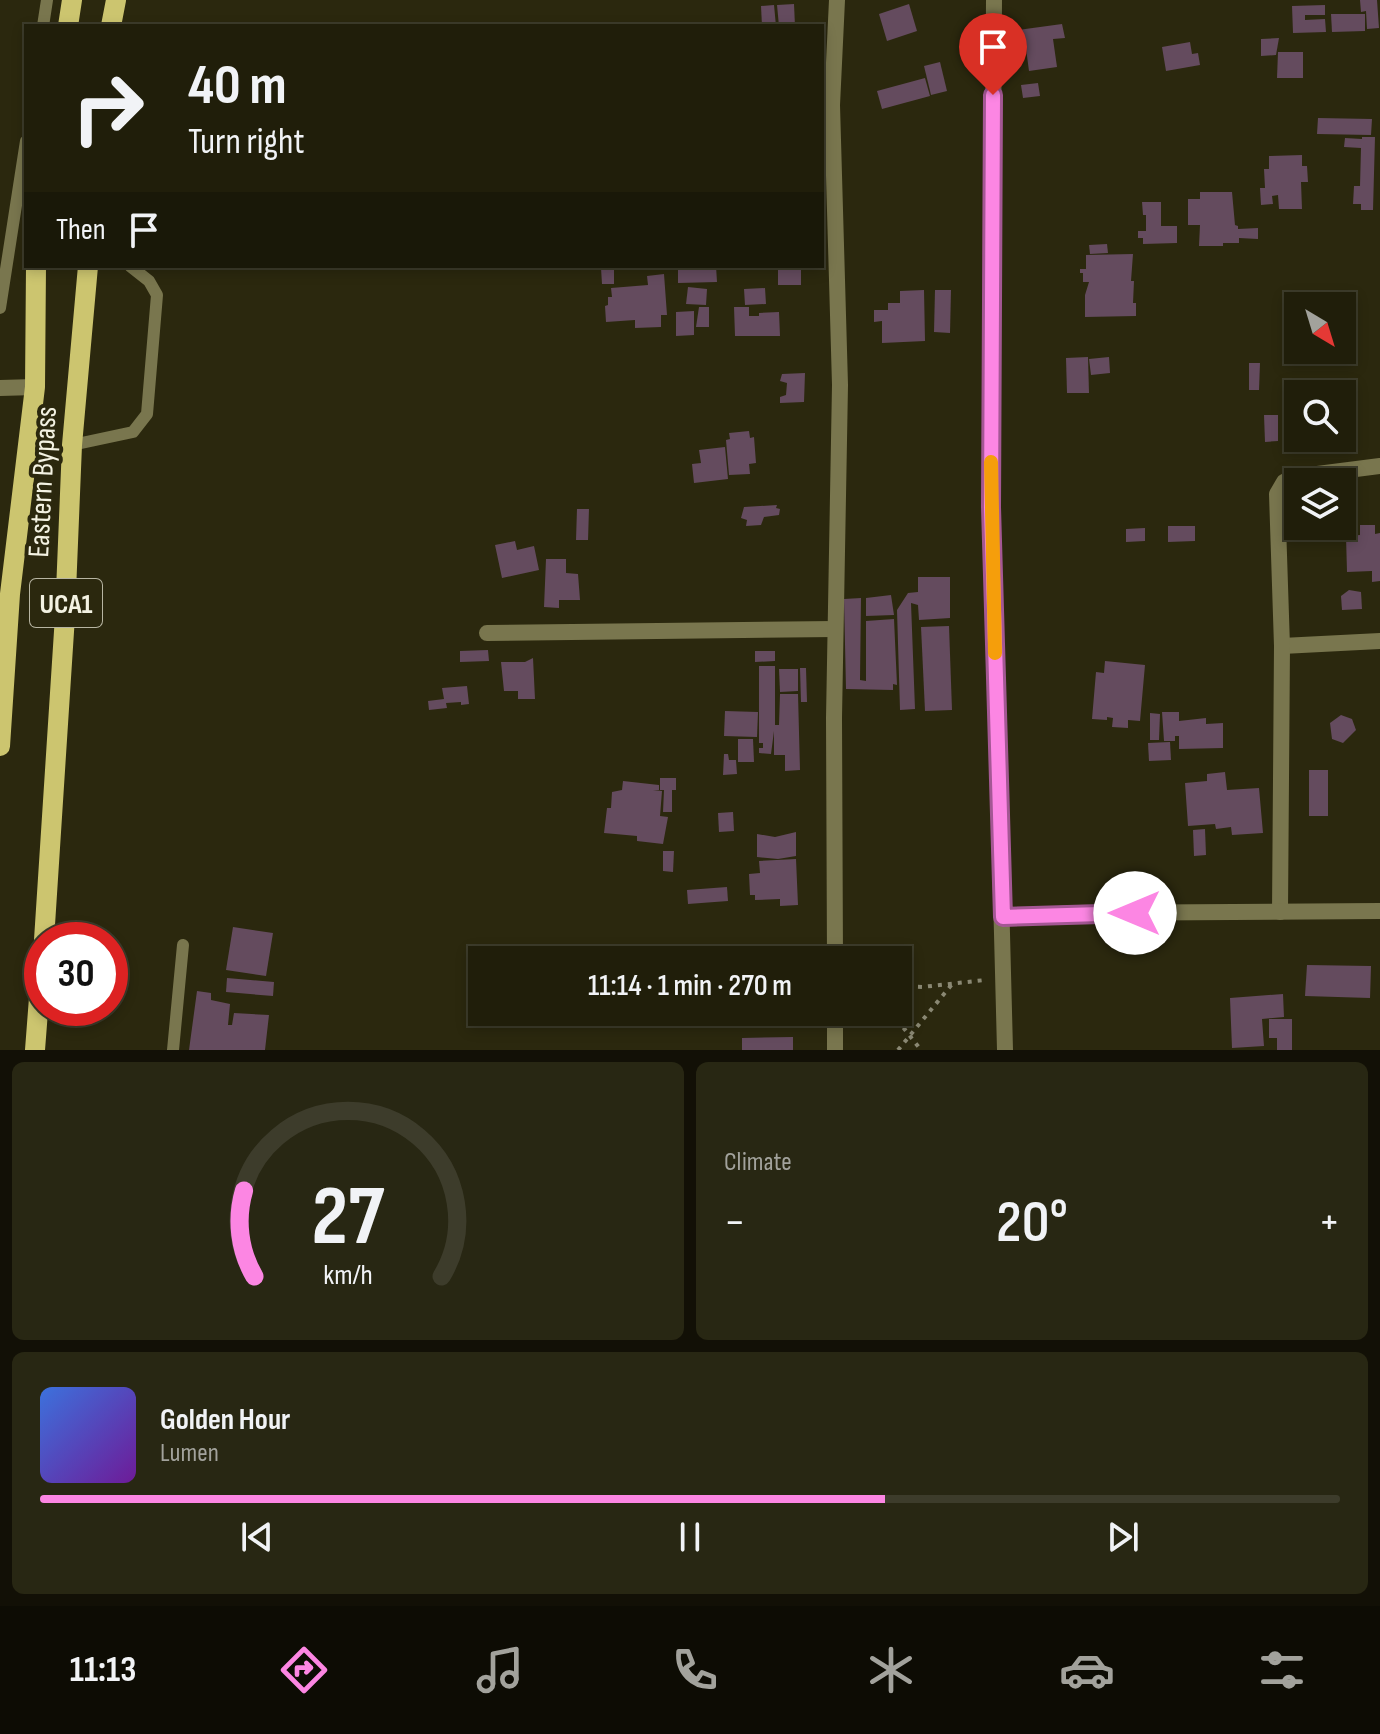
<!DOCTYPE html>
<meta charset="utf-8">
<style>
body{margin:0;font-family:"Sofia Sans Condensed",sans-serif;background:#282713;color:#f1f3f6;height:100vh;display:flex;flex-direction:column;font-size:30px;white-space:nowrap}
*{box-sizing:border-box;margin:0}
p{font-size:26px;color:#a2a29c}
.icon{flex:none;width:44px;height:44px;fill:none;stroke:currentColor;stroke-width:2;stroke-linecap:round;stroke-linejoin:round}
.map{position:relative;height:1050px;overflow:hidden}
.drawer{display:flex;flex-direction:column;gap:12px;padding:12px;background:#121006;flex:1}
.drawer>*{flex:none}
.hud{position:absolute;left:24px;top:24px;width:800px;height:244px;border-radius:0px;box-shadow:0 4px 12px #0003,0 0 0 2px #3d3c2b;background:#201e0a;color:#f1f3f6;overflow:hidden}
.needle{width:52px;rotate:142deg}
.buttons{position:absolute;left:1284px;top:292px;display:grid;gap:16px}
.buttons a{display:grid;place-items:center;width:72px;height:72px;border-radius:0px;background:#201e0a;box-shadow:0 4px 12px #0003,0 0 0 2px #3d3c2b;font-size:40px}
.speed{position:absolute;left:24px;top:922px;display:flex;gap:16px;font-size:40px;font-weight:700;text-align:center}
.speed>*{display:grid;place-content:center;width:104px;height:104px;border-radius:50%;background:#201e0a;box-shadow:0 4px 12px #0003,0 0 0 2px #3d3c2b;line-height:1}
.speed .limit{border:12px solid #d22;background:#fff;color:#111}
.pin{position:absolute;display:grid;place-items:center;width:68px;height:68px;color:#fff;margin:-82px -34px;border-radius:50% 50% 50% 0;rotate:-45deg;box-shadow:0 0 8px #0007}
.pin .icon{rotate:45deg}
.me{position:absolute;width:88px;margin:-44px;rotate:270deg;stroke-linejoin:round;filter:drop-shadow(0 0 6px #0008)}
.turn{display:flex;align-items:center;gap:28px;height:168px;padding:0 32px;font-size:36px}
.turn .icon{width:104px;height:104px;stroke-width:2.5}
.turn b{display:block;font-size:56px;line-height:68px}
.then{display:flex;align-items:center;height:76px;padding:0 32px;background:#0003;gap:16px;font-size:30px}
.big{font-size:60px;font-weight:600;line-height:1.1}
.drawer .tile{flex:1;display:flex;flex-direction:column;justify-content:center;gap:12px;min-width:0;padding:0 28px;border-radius:12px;background:#282713}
.drawer .dial{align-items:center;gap:0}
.dial svg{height:208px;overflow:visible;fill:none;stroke:#3d3c2b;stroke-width:7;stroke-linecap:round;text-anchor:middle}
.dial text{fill:#f1f3f6;stroke:none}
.song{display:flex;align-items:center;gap:24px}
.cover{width:96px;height:96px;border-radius:12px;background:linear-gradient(135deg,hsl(220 70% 55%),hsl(280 70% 35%))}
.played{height:8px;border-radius:4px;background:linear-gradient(90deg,#fc86e3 65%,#3d3c2b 65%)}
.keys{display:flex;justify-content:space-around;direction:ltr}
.heat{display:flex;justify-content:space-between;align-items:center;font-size:44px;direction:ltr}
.drawer .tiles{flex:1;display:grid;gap:12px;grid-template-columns:1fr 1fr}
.tile:last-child{grid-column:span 2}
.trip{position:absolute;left:468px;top:946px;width:444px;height:80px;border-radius:0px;background:#201e0a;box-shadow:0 4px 12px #0003,0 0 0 2px #3d3c2b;font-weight:600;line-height:80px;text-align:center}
.tabs{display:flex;height:128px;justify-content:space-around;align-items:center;background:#0d0c04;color:#a2a29c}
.tabs .icon{width:56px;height:56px}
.tabs .current{color:#fc86e3}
.tabs b{font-size:36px;color:#f1f3f6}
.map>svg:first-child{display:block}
.building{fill:#644b5e}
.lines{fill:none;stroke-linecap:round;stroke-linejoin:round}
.path{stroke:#8a8873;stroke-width:4;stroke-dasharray:4 6;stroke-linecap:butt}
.service{stroke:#79764e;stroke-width:12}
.minor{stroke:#79764e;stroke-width:16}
.primary{stroke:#ccc56f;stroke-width:20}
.route-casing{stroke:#a45794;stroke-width:20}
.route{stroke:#fc86e3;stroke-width:14}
.slow{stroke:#f59e0b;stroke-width:14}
.labels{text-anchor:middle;stroke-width:8;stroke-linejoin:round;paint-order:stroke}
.shield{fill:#2b280e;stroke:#b7b5a2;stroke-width:2}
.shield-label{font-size:28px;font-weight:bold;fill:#f3f2e2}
.street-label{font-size:30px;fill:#f3f2e2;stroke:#2b280e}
</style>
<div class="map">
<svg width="1380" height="1050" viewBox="0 0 1380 1050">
<rect width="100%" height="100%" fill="#2b280e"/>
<!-- building -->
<g class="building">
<path d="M1360,0H1377L1379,28L1367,29L1366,11L1361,12Z"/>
<path d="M794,4L795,26H779L777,5Z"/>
<path d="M909,4L917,31L887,41L879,14Z"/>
<path d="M774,5L776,26H762L761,6Z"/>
<path d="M1325,5V15H1305V20L1325,19L1326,32L1293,33L1292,6Z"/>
<path d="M1331,14H1365V31L1332,32Z"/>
<path d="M1062,24L1065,38L1053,39L1057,67L1029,71L1025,41L1020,42L1018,30Z"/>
<path d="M1279,38L1276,55L1261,56V39Z"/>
<path d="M1190,42L1192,54L1198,53L1200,65L1166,71L1162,47Z"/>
<path d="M1278,52H1303V78H1277Z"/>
<path d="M940,62L947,91L931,95L924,66Z"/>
<path d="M925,78L930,96L882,109L877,91Z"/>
<path d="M1038,83L1040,96L1023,98L1021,85Z"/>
<path d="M1318,118L1372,119L1371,135L1317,134Z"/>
<path d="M1362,137H1375L1373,210H1361V204H1353L1354,186H1360L1361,148L1344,147L1345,138L1362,139Z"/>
<path d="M1302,155V166H1307L1308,182H1301L1302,209H1279L1278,195L1272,196L1273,204L1261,205L1260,188H1265L1264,169H1269V156Z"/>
<path d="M1200,192H1232L1235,225L1238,226V229L1258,228V239L1239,238V243H1223V246H1199L1200,225H1188V199H1200Z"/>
<path d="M1142,202H1161V226H1177V243L1143,244V238H1138V231H1146V215H1143Z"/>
<path d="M1107,244L1108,253L1090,254L1089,245Z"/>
<path d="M1133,254L1131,281H1134L1133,303H1136V316L1085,317V295L1089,282H1083V273H1080V269H1086V255Z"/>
<path d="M678,266H716L717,282L678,283Z"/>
<rect x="778" y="267" width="23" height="18"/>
<path d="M601,268H614V284H602Z"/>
<path d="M664,274L667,315H661V327L635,328V320L606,322L605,306L608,305V297H612L611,288L648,285L647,276Z"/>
<path d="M688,287L707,289L706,305L686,304Z"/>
<path d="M765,288L766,304L745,305L744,289Z"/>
<path d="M924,290L925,341L882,343V321L874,322V310H888V303H900V291Z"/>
<path d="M935,290H951L950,333L934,332Z"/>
<path d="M1307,298L1334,299V306H1306Z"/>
<path d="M699,307H709V327H696Z"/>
<path d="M734,307H749V316H759V313L779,312L780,336H735Z"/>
<path d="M694,311V335L676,336V312Z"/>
<path d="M1088,357L1089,393H1067L1066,358Z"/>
<path d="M1109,357L1110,373L1091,375L1089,359Z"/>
<path d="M1249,363H1260L1259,390H1249Z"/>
<path d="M805,373L804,402L780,403V397L786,395L787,383L780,381L782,374Z"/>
<path d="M1264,415H1278V441L1265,442Z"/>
<path d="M749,431L750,438L754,437L756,463L749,464L750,474L729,475L726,440L730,439L729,433Z"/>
<path d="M725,447L728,479L694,483L692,464L701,463L699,450Z"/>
<path d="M777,505L776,508L780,509L779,515L764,517L761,525L746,526L747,520L741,518L744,507Z"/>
<path d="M577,509H589L588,540H576Z"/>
<path d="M1360,525H1375V534L1380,533V581L1372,582V571L1347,572L1346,536L1360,535Z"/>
<path d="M1168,526H1195V541L1168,542Z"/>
<path d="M1145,528V541L1126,542V529Z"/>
<path d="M515,541L517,550L534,546L539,570L502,578L495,545Z"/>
<path d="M546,559H566V573L578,574L580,600H559V608L544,607Z"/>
<path d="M918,577H950V618L919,620L918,605L911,603L915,709L900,710L897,610L908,593L918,592Z"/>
<path d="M1349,590L1361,592L1362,609L1342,610L1341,596Z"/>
<path d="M891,595L894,615L866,616V598Z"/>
<path d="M861,598L860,680L866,681V621L894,619L897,685L893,684V690L846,689L844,599Z"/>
<path d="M949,626L952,710L925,711L921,627Z"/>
<path d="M488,650L489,661L460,662V651Z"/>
<path d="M755,651H775V661L755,662Z"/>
<path d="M533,658L535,699H518V691H504L501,662H525Z"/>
<path d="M1105,661L1145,665L1140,721L1128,720V728L1112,727L1113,718L1107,717V720L1092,719L1096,672L1104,673Z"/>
<path d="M759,666H775V725H779L780,694H798L800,770L785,771V755H774V731L771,754L759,753V748H763V743H759Z"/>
<path d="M800,668H806L807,702H801Z"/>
<path d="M779,669H798V691L780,692Z"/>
<path d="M467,686L469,704L461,705V702L446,703L447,708L429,710L428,701L444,699L442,688Z"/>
<path d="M725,711L758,712L757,737L724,736Z"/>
<path d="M1162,712H1179V721L1206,718V724L1223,723V748L1179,749V736H1175V741H1164Z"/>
<path d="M1150,713L1160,714L1159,740H1150Z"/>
<path d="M1341,715L1352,719L1356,730L1343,743L1332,739L1330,723Z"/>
<path d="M738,739H753L754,762H738Z"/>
<path d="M1170,742L1171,760L1149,761L1148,743Z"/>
<path d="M724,754H728L729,760H736L737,774L723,775Z"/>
<rect x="1309" y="770" width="19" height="46"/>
<path d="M1225,772L1227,790L1259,788L1263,833L1232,835L1231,827L1216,829L1215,824L1188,826L1185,783L1207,781V774Z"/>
<path d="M660,778H676V790H672V812H663L664,790H660Z"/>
<path d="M623,781L659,785V790H653L662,791L660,816L668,817L663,844L637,841V836L604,833L607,808H611L612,792L622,790Z"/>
<path d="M733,812L734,831L719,832L718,813Z"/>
<path d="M1205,829L1206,855L1194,856L1193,830Z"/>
<path d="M796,832V856L778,859L757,857V834L775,837Z"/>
<path d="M663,851H674L673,872L663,871Z"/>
<path d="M796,859L798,905L780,906V899L755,900V895H750L749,874L760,873L759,861Z"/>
<path d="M727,887L728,901L688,904L687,890Z"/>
<path d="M233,927L273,933L266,976L226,970Z"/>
<path d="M1307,965L1371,966L1370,998L1305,996Z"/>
<path d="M227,978L274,982L273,996L226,992Z"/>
<path d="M197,991L211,993V1000L230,1004L228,1025H232L234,1013L269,1015L265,1050H189Z"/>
<path d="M1283,994L1284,1017L1262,1019L1264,1046L1232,1048L1230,998Z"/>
<path d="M1269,1019H1292V1050H1277V1038H1269Z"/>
<path d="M793,1037V1050H742V1038Z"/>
</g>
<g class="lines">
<!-- path -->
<g class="path">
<path d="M898,986L922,987L985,980"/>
<path d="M891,1012L921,1050"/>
<path d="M898,1050L953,983"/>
</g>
<!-- service -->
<g class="service">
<path d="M43,26L47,0"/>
<path d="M0,308L26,141"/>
<path d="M72,445L133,432L147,414L157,295L149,281L130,266"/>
<path d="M173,1050L183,945"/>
</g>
<!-- minor -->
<g class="minor">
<path d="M994,0L991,507L1005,1050"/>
<path d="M0,388L35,387"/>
<path d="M487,633L835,629"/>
<path d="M1282,646L1380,641"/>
<path d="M1280,912L1282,646L1277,494L1284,482L1294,477L1380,466"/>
<path d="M1003,917L1077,913L1380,911"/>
<path d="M835,960L834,718L840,385L832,105L837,0"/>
<path d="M835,1012V1050"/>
</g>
<!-- primary -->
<g class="primary">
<path d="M68,26L72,0"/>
<path d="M111,26L116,0"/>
<path d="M0,746L10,594L35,387L36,266"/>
<path d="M44,940L65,616L72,445L88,266"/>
<path d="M35,1050L42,959"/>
</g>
</g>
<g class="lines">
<defs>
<path id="route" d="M993,95L991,507L1003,917L1135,913"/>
</defs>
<!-- route casing -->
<use href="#route" class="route-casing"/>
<!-- route -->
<use href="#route" class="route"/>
<!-- slow -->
<path class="slow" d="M991,462L995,653"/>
</g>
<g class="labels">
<!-- shield labels -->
<rect class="shield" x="30" y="579" width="72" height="48" rx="6"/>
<g class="shield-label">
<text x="66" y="613">UCA1</text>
</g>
<!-- street labels -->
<g class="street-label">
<text transform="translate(42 482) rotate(-87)" y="10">Eastern Bypass</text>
</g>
</g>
</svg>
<div class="buttons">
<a><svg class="needle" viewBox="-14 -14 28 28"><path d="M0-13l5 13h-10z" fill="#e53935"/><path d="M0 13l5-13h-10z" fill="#a2a29c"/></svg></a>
<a><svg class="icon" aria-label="search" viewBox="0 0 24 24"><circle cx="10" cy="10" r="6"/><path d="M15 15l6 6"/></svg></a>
<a><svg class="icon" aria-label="layers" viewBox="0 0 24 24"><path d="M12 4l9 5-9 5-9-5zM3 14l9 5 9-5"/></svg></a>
</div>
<div class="speed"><div class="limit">30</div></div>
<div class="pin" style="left:993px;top:95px;background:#d93025"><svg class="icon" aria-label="arrive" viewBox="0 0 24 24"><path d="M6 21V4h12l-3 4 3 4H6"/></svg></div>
<svg class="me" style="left:1135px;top:913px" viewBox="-20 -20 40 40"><circle r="19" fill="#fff"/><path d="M0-13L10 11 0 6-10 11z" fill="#fc86e3"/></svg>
<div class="trip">11:14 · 1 min · 270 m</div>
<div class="hud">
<div class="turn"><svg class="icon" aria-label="right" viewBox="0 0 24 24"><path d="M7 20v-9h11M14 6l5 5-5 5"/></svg><div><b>40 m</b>Turn right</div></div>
<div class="then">Then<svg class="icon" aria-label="arrive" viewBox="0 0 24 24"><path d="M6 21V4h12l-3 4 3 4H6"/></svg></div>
</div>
</div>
<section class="drawer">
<div class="tiles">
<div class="tile dial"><svg viewBox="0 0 100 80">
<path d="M14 69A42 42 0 1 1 86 69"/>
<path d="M14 69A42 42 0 0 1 10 36" stroke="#fc86e3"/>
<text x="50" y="56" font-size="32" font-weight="700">27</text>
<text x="50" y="72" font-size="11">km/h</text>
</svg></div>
<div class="tile"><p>Climate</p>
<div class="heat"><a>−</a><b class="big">20°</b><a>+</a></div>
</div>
<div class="tile">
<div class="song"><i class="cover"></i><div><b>Golden Hour</b><p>Lumen</p></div></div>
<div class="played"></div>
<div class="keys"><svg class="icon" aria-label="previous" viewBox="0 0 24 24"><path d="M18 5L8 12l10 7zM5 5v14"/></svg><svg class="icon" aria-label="pause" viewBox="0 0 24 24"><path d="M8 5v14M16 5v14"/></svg><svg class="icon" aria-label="next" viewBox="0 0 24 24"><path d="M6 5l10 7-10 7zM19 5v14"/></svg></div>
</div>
</div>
</section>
<nav class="tabs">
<b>11:13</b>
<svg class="icon current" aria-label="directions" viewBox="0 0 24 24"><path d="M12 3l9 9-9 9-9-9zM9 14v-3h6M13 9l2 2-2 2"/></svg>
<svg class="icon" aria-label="music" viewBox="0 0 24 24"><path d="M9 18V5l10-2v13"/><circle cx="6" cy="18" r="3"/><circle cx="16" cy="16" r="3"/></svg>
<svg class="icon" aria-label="phone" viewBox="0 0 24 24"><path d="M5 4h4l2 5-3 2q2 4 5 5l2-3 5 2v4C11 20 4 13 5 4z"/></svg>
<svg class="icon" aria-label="climate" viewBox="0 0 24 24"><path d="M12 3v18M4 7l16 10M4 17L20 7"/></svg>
<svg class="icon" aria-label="car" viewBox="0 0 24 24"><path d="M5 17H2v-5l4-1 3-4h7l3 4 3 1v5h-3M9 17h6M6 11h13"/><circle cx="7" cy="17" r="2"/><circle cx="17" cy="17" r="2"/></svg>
<svg class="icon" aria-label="filters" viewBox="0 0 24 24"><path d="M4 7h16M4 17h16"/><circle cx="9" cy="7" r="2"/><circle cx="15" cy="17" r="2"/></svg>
</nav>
